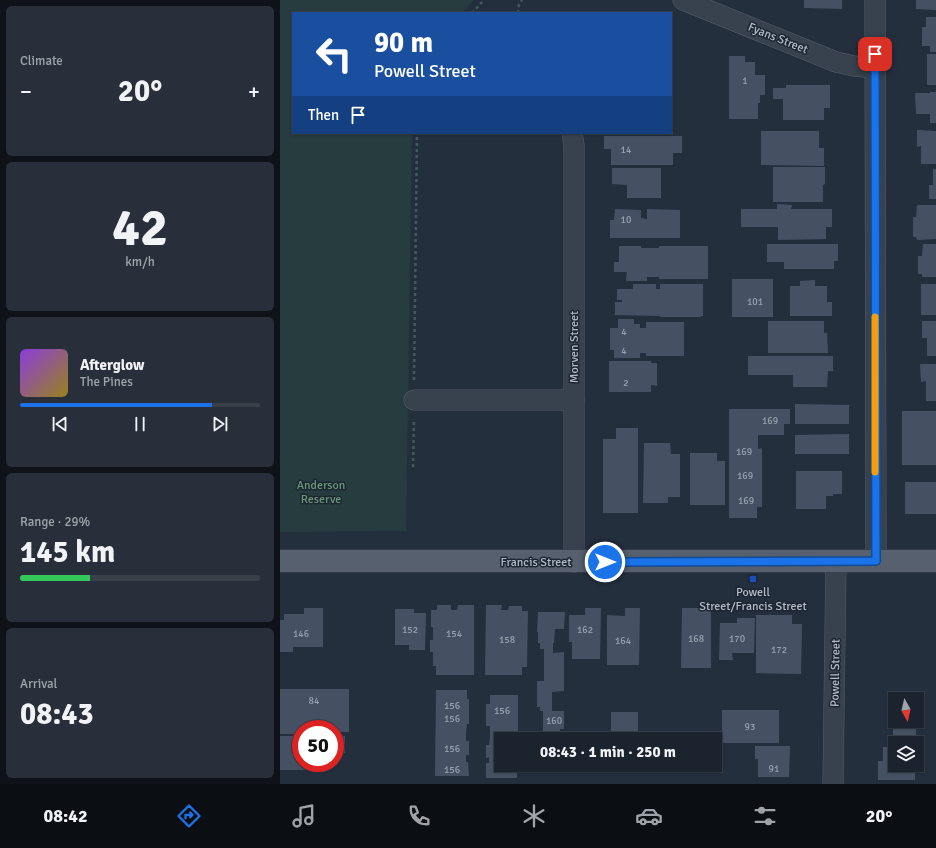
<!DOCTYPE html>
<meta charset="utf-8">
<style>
body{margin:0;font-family:Signika,sans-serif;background:#282f3a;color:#f1f3f6;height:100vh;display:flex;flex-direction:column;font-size:15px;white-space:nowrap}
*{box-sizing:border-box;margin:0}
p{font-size:13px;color:#a0a4aa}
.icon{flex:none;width:22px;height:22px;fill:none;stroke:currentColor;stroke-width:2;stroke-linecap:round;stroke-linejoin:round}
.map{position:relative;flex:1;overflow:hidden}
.details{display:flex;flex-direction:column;gap:6px;padding:6px;background:#0f1319;width:280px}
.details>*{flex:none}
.hud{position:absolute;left:12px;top:12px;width:380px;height:122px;border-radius:0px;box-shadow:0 1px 3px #0004,0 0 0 1px #39404a;background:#1a4fa0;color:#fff;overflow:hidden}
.needle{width:26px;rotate:172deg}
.fabs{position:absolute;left:608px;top:692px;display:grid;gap:8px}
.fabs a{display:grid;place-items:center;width:36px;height:36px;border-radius:0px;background:#1b232e;box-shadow:0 1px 3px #0004,0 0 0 1px #39404a;font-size:20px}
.speed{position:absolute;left:12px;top:720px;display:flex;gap:8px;font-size:20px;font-weight:700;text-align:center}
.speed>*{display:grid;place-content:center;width:52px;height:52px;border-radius:50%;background:#1b232e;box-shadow:0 1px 3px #0004,0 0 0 1px #39404a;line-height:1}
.speed .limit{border:6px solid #d22;background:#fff;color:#111}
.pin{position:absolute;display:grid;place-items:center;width:34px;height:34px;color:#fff;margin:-17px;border-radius:8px;box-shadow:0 2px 6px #0006}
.me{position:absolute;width:44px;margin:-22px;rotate:90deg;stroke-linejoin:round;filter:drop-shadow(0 0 3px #0008)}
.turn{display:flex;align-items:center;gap:14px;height:84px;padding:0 16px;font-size:18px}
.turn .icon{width:52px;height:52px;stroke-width:2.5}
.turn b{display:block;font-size:28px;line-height:34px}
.then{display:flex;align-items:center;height:38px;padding:0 16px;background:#0003;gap:8px;font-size:15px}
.big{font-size:30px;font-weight:700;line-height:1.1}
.details .tile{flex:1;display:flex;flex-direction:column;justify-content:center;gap:6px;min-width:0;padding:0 14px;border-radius:6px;background:#282f3a}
.details .dial{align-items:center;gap:0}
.dial b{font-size:52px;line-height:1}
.song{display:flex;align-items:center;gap:12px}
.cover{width:48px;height:48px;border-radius:6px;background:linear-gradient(135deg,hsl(270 70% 55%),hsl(50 70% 35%))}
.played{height:4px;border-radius:2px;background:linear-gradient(90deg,#1a73e8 80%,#39404a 80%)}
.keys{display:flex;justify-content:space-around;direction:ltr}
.heat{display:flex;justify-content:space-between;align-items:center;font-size:22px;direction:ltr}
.charge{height:6px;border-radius:3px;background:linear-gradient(90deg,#34c759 29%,#39404a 0)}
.trip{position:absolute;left:214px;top:732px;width:228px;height:40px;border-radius:0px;background:#1b232e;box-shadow:0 1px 3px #0004,0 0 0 1px #39404a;font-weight:700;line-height:40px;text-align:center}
.tabs{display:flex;height:64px;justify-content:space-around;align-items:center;background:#0b0e12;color:#a0a4aa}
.tabs .icon{width:28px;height:28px}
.tabs .current{color:#1a73e8}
.tabs b{font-size:18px;color:#f1f3f6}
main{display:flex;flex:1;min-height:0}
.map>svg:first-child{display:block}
.green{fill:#263c3f}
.building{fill:#455162}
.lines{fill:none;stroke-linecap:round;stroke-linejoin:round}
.minor-casing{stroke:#565f6c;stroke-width:21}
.major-casing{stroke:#414a57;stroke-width:23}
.path{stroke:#44595c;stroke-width:2.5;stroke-dasharray:3 3;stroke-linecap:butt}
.minor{stroke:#38414e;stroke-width:20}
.major{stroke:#56606e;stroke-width:22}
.route-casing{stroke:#114b97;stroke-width:10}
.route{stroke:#1a73e8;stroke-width:7}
.slow{stroke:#f59e0b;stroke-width:7}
.transit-dot{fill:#1a4fb4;stroke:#1d2633;stroke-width:1.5}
.labels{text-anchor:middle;stroke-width:3;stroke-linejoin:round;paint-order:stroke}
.number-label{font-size:10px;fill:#98a1af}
.street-label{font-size:12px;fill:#b4bcc9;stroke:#1d2633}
.park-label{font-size:12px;fill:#6b9a76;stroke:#1d2633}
.poi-label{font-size:12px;fill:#b4bcc9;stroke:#1d2633}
</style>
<main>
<section class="details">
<div class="tile"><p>Climate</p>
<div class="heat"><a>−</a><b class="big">20°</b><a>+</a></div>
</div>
<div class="tile dial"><b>42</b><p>km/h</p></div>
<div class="tile">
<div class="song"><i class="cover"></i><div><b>Afterglow</b><p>The Pines</p></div></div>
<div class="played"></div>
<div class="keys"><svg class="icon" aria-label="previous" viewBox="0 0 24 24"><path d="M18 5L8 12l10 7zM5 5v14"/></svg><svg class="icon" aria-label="pause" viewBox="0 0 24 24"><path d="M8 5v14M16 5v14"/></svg><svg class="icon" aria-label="next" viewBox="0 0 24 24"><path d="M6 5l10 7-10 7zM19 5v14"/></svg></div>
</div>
<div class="tile"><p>Range · 29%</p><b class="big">145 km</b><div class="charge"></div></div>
<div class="tile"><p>Arrival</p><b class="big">08:43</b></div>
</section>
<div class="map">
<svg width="656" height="784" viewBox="0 0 656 784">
<rect width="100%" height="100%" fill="#242f3e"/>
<!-- green -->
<path class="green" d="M0,0H194L182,13H13V133H132L126,531L0,532Z"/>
<!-- building -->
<g class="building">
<path d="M524,0H562V9L524,8Z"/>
<path d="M636,0H656V10L636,9Z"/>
<path d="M646,17H656V52H650V46H642V27H646Z"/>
<rect x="647" y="54" width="9" height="31"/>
<path d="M449,56H465V62H475V75H485V95H480V103H478V119H449Z"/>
<path d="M506,85H550V108H544V120H503V99H493V88H506Z"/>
<path d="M650,92H656V123H650V114H636L635,93H650Z"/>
<path d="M637,130L656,131V164H641V146L637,147Z"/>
<path d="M481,131H539V148H544V166L481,165Z"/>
<path d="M324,136H402V153H393V165H331V149H324Z"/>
<path d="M493,167H545V184L543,185V202H493Z"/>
<path d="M332,168H381V198H347V185L332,184Z"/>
<path d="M653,169H656V199H649V185H653Z"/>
<path d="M497,204L512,205L511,209H552V227H546V239L498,240V227H461V209H497Z"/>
<path d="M637,205H656V239L637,240L636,237H633V217H636Z"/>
<path d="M335,209L361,210V218L367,219V209L400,210V238H330V220H334Z"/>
<path d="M487,244H558V261H554V269H504V262H487Z"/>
<path d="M643,244H656V277H642V274H638V256H642Z"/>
<path d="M339,246H361V248H379V246H428V279H379V277H367V281H346L347,272H334V262H339Z"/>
<rect x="452" y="279" width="41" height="38"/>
<path d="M535,280V286H547V302H552V316H510V286H520V281Z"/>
<path d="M353,284H376V289H380V284H423V316H421V317H380V316L335,315V302H342V300H337V289H353Z"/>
<rect x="641" y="284" width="15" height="31"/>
<path d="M338,319H354V324H360V328H366V322H404V356H366V353H360V358H334V350H330V328H338Z"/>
<path d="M488,321H544V333H547L548,353H488Z"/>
<path d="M642,321H656V356H647V338H642Z"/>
<path d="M468,356H553V371H548L547,387H513V375H468Z"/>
<path d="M329,361H371V363H377V386L371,385V392H329Z"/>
<path d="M640,364H656V401H646V381L641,382Z"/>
<path d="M515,404L569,405V424H515Z"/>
<path d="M449,409H510V424H504V435H478V449L482,448V507H477V518H449Z"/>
<rect x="622" y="411" width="34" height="54"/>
<path d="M336,428H358V513H323V439H336Z"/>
<path d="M569,434V454H515V435Z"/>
<path d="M364,443H390L391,454H400V497H388V503H363Z"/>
<path d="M410,453H437V461H445V505H410Z"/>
<path d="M516,471H562V494H553V496H546V509H516Z"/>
<rect x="625" y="482" width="31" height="32"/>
<path d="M157,605H171V610H177L178,605H194V675H156V666H153V652H150V640H153V627H151V610H157Z"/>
<path d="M206,605H222L221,610H228L229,606H242V611H248L247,667H242V675H205Z"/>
<path d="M24,608H43V647H13V652H0V620H4V614H24Z"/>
<path d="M305,608H321L320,659H292V642H289V615H305Z"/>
<path d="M345,608H360L359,665H327V615L345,616Z"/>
<path d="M402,608H431V668H401Z"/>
<path d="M115,609H134V613H146L145,650H129V645H115Z"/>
<path d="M258,612H285L284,629H275L274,643H273V653L284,652V691L272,692V711H284V729H280V739H258V733H263V711H260V707H257V681H264V649H260V643H258V632H257Z"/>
<path d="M476,615H512V624H522L521,674L476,673Z"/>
<path d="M457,618H475L474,653H452L453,660H439L440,623H457Z"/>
<path d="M0,689H69V732H55V729H21V732H19V734H0Z"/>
<path d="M156,690H187V699H189V724H187L186,733V741H189V755H186V762H188L189,776H155Z"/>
<path d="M210,695H238V739H221V765H237V778H206V763H209V757L206,758V745H209L210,737V726H206V704H210Z"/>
<rect x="442" y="710" width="57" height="33"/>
<rect x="331" y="712" width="27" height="27"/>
<path d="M613,728H636V743H615V765H635V780H598V761H603V747H613Z"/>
<path d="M0,736H21V763H51V770H0Z"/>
<rect x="55" y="736" width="10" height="17"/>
<path d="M475,746H510L509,777H478V759H475Z"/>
<path d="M250,765H280V771L260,770V769H250Z"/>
</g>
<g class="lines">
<defs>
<g id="minor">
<path d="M403,0L556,62L574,66L595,68"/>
<path d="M595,0L596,561"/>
<path d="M292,133L294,145V562"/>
<path d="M134,400H294"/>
<path d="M553,784L556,561"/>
</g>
<path id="major" d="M0,561H656"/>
</defs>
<!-- minor casing -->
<use href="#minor" class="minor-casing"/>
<!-- major casing -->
<use href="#major" class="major-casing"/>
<!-- path -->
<g class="path">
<path d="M192,13L204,0"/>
<path d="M238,13L239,5L242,0"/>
<path d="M134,380L137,133"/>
<path d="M133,467L134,419"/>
</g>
<!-- minor -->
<use href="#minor" class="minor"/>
<!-- major -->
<use href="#major" class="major"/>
</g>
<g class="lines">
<defs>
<path id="route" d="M325,562L596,561L595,54"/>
</defs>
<!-- route casing -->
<use href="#route" class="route-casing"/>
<!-- route -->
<use href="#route" class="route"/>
<!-- slow -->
<path class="slow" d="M595,317V472"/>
</g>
<!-- markers -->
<rect class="transit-dot" x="469" y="575" width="8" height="8" rx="2"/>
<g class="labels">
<!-- number labels -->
<g class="number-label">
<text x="465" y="84">1</text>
<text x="346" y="153">14</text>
<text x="346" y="223">10</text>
<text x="475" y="305">101</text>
<text x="344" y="335">4</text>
<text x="344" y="354">4</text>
<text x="346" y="386">2</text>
<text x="490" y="424">169</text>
<text x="464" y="455">169</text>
<text x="465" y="479">169</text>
<text x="466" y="504">169</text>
<text x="130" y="633">152</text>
<text x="305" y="633">162</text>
<text x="21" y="637">146</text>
<text x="174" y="637">154</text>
<text x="416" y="642">168</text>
<text x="457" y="642">170</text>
<text x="227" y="643">158</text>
<text x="343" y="644">164</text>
<text x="499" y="653">172</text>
<text x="34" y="704">84</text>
<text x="172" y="709">156</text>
<text x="222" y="714">156</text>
<text x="172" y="722">156</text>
<text x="274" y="724">160</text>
<text x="470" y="730">93</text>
<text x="172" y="752">156</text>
<text x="494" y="772">91</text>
<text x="172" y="773">156</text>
</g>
<!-- street labels -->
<g class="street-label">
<text transform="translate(498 38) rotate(22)" y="4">Fyans Street</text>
<text transform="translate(294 347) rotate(-90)" y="4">Morven Street</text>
<text x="256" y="566">Francis Street</text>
<text transform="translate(555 673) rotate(-89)" y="4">Powell Street</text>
</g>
<!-- park labels -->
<g class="park-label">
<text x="41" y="489">Anderson<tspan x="41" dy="14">Reserve</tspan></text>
</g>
<!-- poi labels -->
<g class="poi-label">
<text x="473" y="596">Powell<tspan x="473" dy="14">Street/Francis Street</tspan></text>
</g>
</g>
</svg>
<div class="fabs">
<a><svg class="needle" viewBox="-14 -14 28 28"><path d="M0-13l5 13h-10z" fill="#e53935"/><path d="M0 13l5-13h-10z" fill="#a0a4aa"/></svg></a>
<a><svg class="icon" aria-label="layers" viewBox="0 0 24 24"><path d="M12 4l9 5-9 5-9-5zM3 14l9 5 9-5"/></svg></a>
</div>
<div class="speed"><div class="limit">50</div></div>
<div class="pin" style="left:595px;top:54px;background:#d93025"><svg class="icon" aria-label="arrive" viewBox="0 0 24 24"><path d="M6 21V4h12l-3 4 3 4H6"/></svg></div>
<svg class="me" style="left:325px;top:562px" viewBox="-20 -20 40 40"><circle r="17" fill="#1a73e8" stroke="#fff" stroke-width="3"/><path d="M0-11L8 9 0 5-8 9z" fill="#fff"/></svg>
<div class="trip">08:43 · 1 min · 250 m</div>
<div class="hud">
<div class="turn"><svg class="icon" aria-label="left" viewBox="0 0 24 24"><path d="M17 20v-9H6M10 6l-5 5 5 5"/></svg><div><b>90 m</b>Powell Street</div></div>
<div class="then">Then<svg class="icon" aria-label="arrive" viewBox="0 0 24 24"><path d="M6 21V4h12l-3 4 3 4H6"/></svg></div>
</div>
</div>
</main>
<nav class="tabs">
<b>08:42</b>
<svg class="icon current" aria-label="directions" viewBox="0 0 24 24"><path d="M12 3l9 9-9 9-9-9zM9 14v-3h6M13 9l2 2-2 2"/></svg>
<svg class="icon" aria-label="music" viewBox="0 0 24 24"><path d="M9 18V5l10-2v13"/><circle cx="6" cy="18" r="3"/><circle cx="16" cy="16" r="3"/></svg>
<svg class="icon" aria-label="phone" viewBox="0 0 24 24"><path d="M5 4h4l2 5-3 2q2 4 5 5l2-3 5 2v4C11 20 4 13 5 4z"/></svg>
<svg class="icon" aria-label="climate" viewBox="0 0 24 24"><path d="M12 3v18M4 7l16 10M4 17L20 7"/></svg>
<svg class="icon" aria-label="car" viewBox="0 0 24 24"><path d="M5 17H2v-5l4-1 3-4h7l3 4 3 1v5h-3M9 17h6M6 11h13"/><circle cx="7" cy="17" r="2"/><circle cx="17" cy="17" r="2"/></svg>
<svg class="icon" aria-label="filters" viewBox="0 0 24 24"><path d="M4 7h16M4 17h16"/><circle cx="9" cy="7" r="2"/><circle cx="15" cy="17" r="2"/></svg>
<b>20°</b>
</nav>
